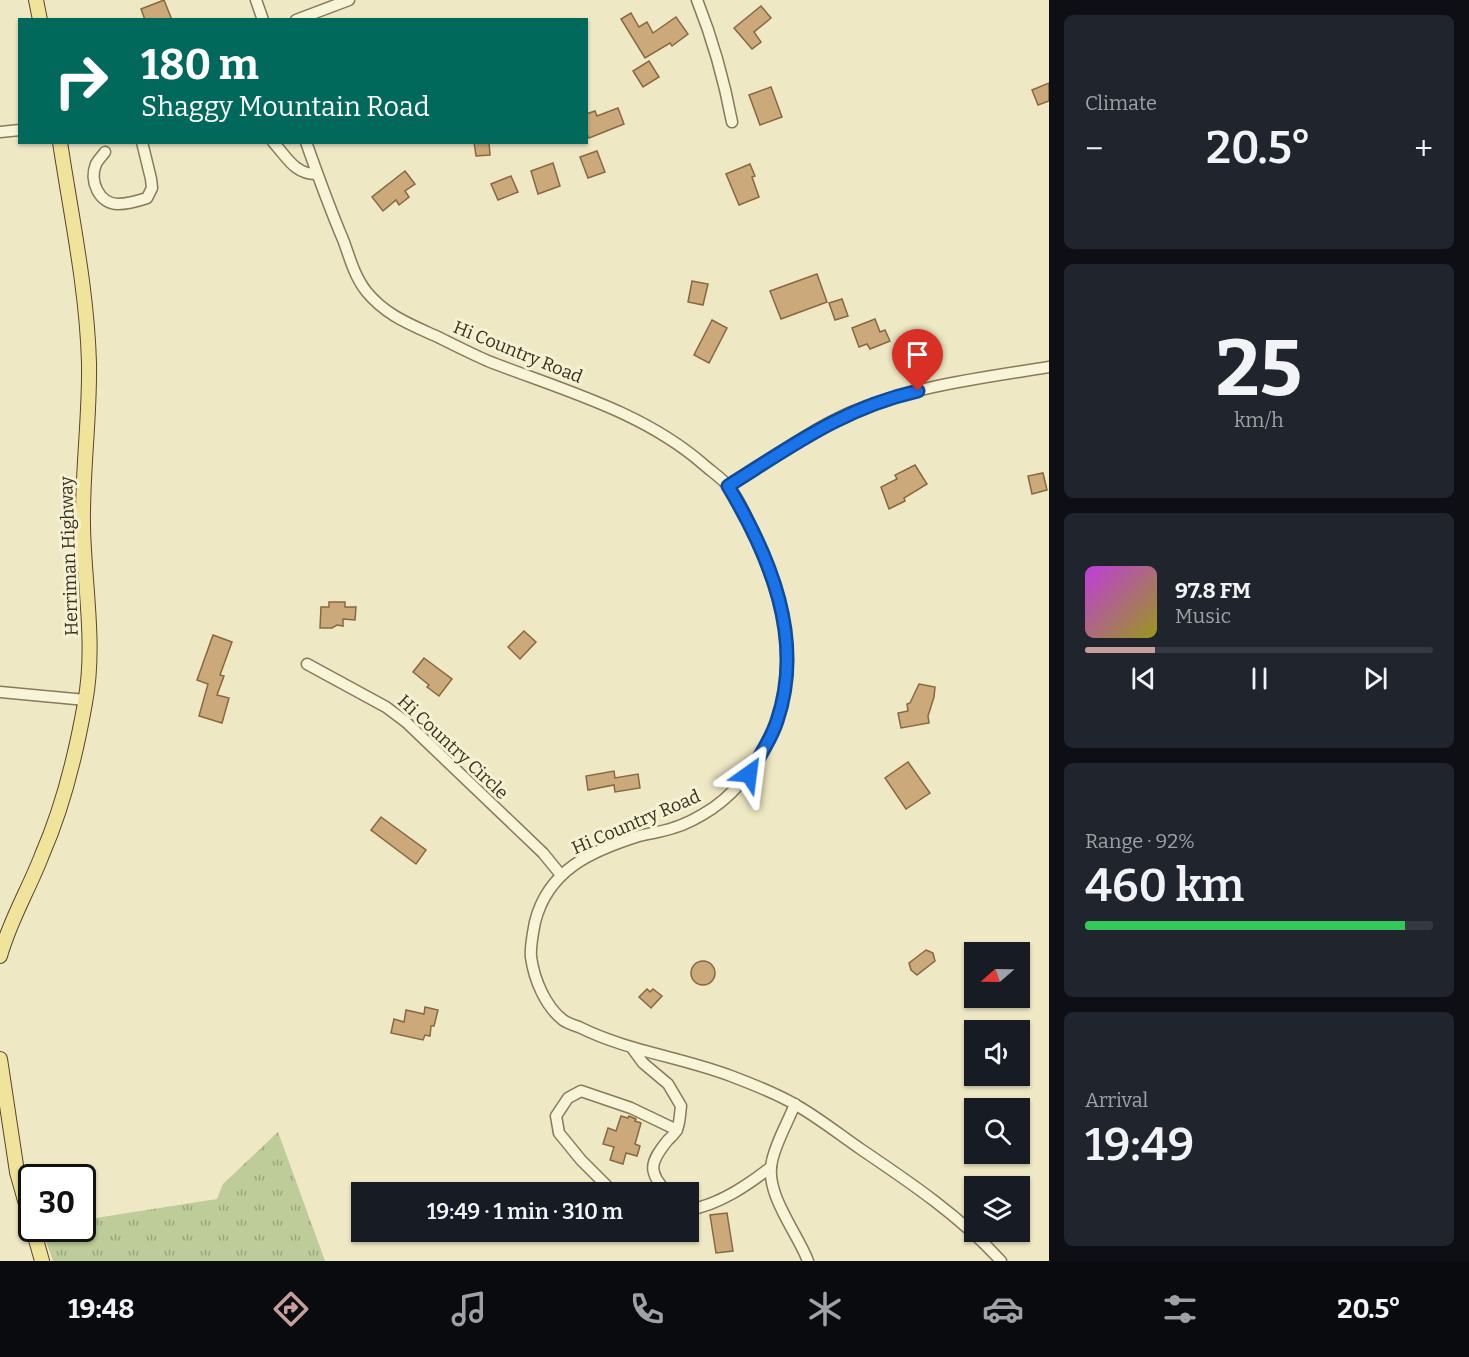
<!DOCTYPE html>
<meta charset="utf-8">
<style>
body{margin:0;font-family:Bitter,serif;background:#20242c;color:#f1f3f6;height:100vh;display:flex;flex-direction:column;font-size:22px;white-space:nowrap}
*{box-sizing:border-box;margin:0}
p{font-size:20px;color:#9ea1a6}
.icon{flex:none;width:33px;height:33px;fill:none;stroke:currentColor;stroke-width:2;stroke-linecap:round;stroke-linejoin:round}
.map{position:relative;flex:1;overflow:hidden}
.details{display:flex;flex-direction:column;gap:15px;padding:15px;background:#0d0f14;width:420px}
.details>*{flex:none}
.top-card{position:absolute;left:18px;top:18px;width:570px;height:126px;border-radius:0px;box-shadow:0 2px 4px #0004;background:#00695c;color:#fff;overflow:hidden}
.needle{width:39px;rotate:250deg}
.controls{position:absolute;left:964px;top:942px;display:grid;gap:12px}
.controls a{display:grid;place-items:center;width:66px;height:66px;border-radius:0px;background:#171b24;box-shadow:0 2px 4px #0004;font-size:30px}
.speed{position:absolute;left:18px;top:1164px;display:flex;gap:12px;font-size:30px;font-weight:700;text-align:center}
.speed>*{display:grid;place-content:center;width:78px;height:78px;border-radius:50%;background:#171b24;box-shadow:0 2px 4px #0004;line-height:1}
.speed .limit{border:3px solid #111;border-radius:9px;background:#fff;color:#111}
.pin{position:absolute;display:grid;place-items:center;width:51px;height:51px;color:#fff;margin:-62px -26px;border-radius:50% 50% 50% 0;rotate:-45deg;box-shadow:0 0 6px #0007}
.pin .icon{rotate:45deg}
.me{position:absolute;width:66px;margin:-33px;rotate:31deg;stroke-linejoin:round;filter:drop-shadow(0 0 4px #0008)}
.turn{display:flex;align-items:center;gap:21px;height:126px;padding:0 24px;font-size:27px}
.turn .icon{width:78px;height:78px;stroke-width:2.5}
.turn b{display:block;font-size:42px;line-height:51px}
.big{font-size:45px;font-weight:600;line-height:1.1}
.details .widget{flex:1;display:flex;flex-direction:column;justify-content:center;gap:9px;min-width:0;padding:0 21px;border-radius:9px;background:#20242c}
.details .dial{align-items:center;gap:0}
.dial b{font-size:78px;line-height:1}
.song{display:flex;align-items:center;gap:18px}
.cover{width:72px;height:72px;border-radius:9px;background:linear-gradient(135deg,hsl(290 70% 55%),hsl(60 70% 35%))}
.played{height:6px;border-radius:3px;background:linear-gradient(90deg,#c8a09b 20%,#363941 20%)}
.keys{display:flex;justify-content:space-around;direction:ltr}
.heat{display:flex;justify-content:space-between;align-items:center;font-size:33px;direction:ltr}
.charge{height:9px;border-radius:4px;background:linear-gradient(90deg,#34c759 92%,#363941 0)}
.trip{position:absolute;left:351px;top:1182px;width:348px;height:60px;border-radius:0px;background:#171b24;box-shadow:0 2px 4px #0004;font-weight:600;line-height:60px;text-align:center}
.menu{display:flex;height:96px;justify-content:space-around;align-items:center;background:#090b0e;color:#9ea1a6}
.menu .icon{width:42px;height:42px}
.menu .active{color:#c8a09b}
.menu b{font-size:27px;color:#f1f3f6}
main{display:flex;flex:1;min-height:0}
.map>svg:first-child{display:block}
.grass{fill:url(#grass-tufts)}
.building{fill:#cba97a;stroke:#876840;stroke-width:1.5}
.lines{fill:none;stroke-linecap:round;stroke-linejoin:round}
.minor-casing{stroke:#887a5a;stroke-width:13}
.major-casing{stroke:#56472f;stroke-width:16}
.minor{stroke:#f8f4d7;stroke-width:10}
.major{stroke:#f0e49c;stroke-width:14}
.route-casing{stroke:#114b97;stroke-width:15}
.route{stroke:#1a73e8;stroke-width:10}
.labels{text-anchor:middle;stroke-width:6;stroke-linejoin:round;paint-order:stroke}
.street-label{font-size:18px;fill:#382f1e;stroke:#f5f1d3}
</style>
<main>
<div class="map">
<svg width="1049" height="1261" viewBox="0 0 1049 1261">
<defs>
<pattern id="grass-tufts" width="24" height="20" patternUnits="userSpaceOnUse" patternTransform="scale(1.5)"><rect width="24" height="20" fill="#bdcc98"/><path d="M3 7l-1-3M5 7V3M7 7l1-3M15 17l-1-3M17 17v-4M19 17l1-3" fill="none" stroke="#9ba67b"/></pattern>
</defs>
<rect width="100%" height="100%" fill="#eee8c4"/>
<!-- grass -->
<path class="grass" d="M278,1132L325,1261H53L42,1229L82,1228L83,1220L217,1199L223,1184Z"/>
<!-- building -->
<g class="building">
<path d="M164,0L172,20H145L141,9Z"/>
<path d="M761,6L771,18L754,32L761,42L752,49L734,28Z"/>
<path d="M631,13L639,27L647,22L653,33L676,17L688,34L672,46L670,43L645,58L621,19Z"/>
<path d="M649,61L659,77L643,87L633,71Z"/>
<path d="M1049,83V101L1038,105L1032,90Z"/>
<path d="M771,87L782,117L760,125L749,95Z"/>
<path d="M618,108L624,124L589,138L586,132V114L595,111L597,116Z"/>
<path d="M474,142H489L490,155L476,156Z"/>
<path d="M597,151L605,172L588,178L580,157Z"/>
<path d="M553,163L560,186L538,194L531,171Z"/>
<path d="M750,164L755,176L752,177L759,197L739,205L726,174Z"/>
<path d="M405,171L415,184L405,191L409,197L399,205L396,200L383,211L372,197Z"/>
<path d="M511,176L518,192L498,200L491,184Z"/>
<path d="M817,274L827,302L781,319L770,291Z"/>
<path d="M692,281L708,284L703,305L688,302Z"/>
<path d="M842,299L848,316L835,320L829,303Z"/>
<path d="M875,319L880,332L885,330L890,341L870,349L867,344L859,347L852,328Z"/>
<path d="M712,320L727,328L709,363L694,355Z"/>
<path d="M915,465L927,484L904,498L905,501L889,509L881,487L897,479L895,475Z"/>
<path d="M1043,473L1047,490L1032,494L1028,476Z"/>
<path d="M329,602H345V607H356L355,620L343,619V626L337,625L332,628H320L321,607H329Z"/>
<path d="M524,631L536,642L520,659L508,647Z"/>
<path d="M213,635L232,642L220,675L224,676L217,695L229,698L222,723L199,716L208,684L197,680Z"/>
<path d="M424,658L452,679L439,696L427,687L429,685L413,672Z"/>
<path d="M919,684L935,687L934,697L928,716L929,723L901,728L898,713L908,711L907,704L910,703Z"/>
<path d="M908,762L930,793L906,809L885,778Z"/>
<path d="M614,771L615,778L638,774L640,788L615,792L614,785L588,790L586,776Z"/>
<path d="M381,817L426,850L416,864L371,830Z"/>
<path d="M926,950L933,953L935,961L917,975L911,970L909,963Z"/>
<circle cx="703" cy="973" r="12"/>
<path d="M647,989L650,992L653,989L662,996L651,1008L639,997Z"/>
<path d="M425,1007L438,1010L434,1026H431L430,1036L425,1035L423,1040L391,1033L394,1019L404,1022L406,1010L424,1014Z"/>
<path d="M621,1116L628,1118L629,1116L636,1119L635,1121L641,1123L635,1144L640,1146L637,1156L626,1153L623,1164L610,1160L614,1147L603,1144L608,1128L616,1131Z"/>
<path d="M727,1213L733,1251L716,1253L710,1215Z"/>
</g>
<g class="lines">
<defs>
<g id="minor">
<path d="M256,0L263,20"/>
<path d="M697,0C713,40 724,80 732,122"/>
<path d="M296,20L349,0"/>
<path d="M0,132L20,130"/>
<path d="M273,142C287,157 295,175 317,174"/>
<path d="M306,142C318,176 330,209 344,242C350,259 355,277 366,291C386,316 412,325 440,338C456,346 472,354 488,361C562,390 642,411 703,464C712,472 723,479 730,488C744,507 752,530 761,551C791,623 801,686 760,755C748,776 733,794 713,808C701,816 687,824 673,828C662,832 650,833 639,836C591,851 548,870 535,922C533,933 530,946 531,957C534,979 545,1006 563,1020C567,1023 573,1025 579,1027C627,1051 681,1057 731,1076C752,1084 776,1093 796,1105C819,1118 840,1135 862,1150C911,1183 961,1217 1001,1261"/>
<path d="M105,152C103,155 98,160 96,164C89,181 99,204 118,204C128,204 138,201 147,198L152,188L151,179L142,142"/>
<path d="M728,486C768,461 807,432 849,413C912,386 982,378 1049,367"/>
<path d="M307,664L386,707L406,722L543,853L561,875"/>
<path d="M0,692L86,700"/>
<path d="M632,1048L643,1063L668,1084L681,1106C680,1113 680,1123 677,1129C676,1133 671,1137 668,1140C650,1162 647,1172 667,1192"/>
<path d="M795,1104C788,1122 776,1142 772,1161C764,1193 797,1232 808,1261"/>
<path d="M613,1192L581,1160L559,1133L556,1116L568,1098L581,1091L631,1108L677,1130"/>
<path d="M688,1210C719,1205 748,1185 771,1167"/>
</g>
<g id="major">
<path d="M36,0L40,20"/>
<path d="M0,956C10,920 29,889 42,855C63,807 76,754 85,703C96,645 84,584 83,526C82,472 90,417 89,363C87,289 71,215 60,142"/>
<path d="M0,1059L17,1172L42,1261"/>
</g>
</defs>
<!-- minor casing -->
<use href="#minor" class="minor-casing"/>
<!-- major casing -->
<use href="#major" class="major-casing"/>
<!-- minor -->
<use href="#minor" class="minor"/>
<!-- major -->
<use href="#major" class="major"/>
</g>
<g class="lines">
<defs>
<path id="route" d="M749,774C759,757 771,740 777,721C805,639 770,556 728,486C792,446 843,408 918,391"/>
</defs>
<!-- route casing -->
<use href="#route" class="route-casing"/>
<!-- route -->
<use href="#route" class="route"/>
</g>
<g class="labels">
<!-- street labels -->
<g class="street-label">
<text transform="translate(518 352) rotate(22)" y="6">Hi Country Road</text>
<text transform="translate(69 556) rotate(-92)" y="6">Herriman Highway</text>
<text transform="translate(453 747) rotate(43)" y="6">Hi Country Circle</text>
<text transform="translate(636 822) rotate(-23)" y="6">Hi Country Road</text>
</g>
</g>
</svg>
<div class="controls">
<a><svg class="needle" viewBox="-14 -14 28 28"><path d="M0-13l5 13h-10z" fill="#e53935"/><path d="M0 13l5-13h-10z" fill="#9ea1a6"/></svg></a>
<a><svg class="icon" aria-label="sound" viewBox="0 0 24 24"><path d="M4 9h4l5-4v14l-5-4H4zM17 9q2 3 0 6"/></svg></a>
<a><svg class="icon" aria-label="search" viewBox="0 0 24 24"><circle cx="10" cy="10" r="6"/><path d="M15 15l6 6"/></svg></a>
<a><svg class="icon" aria-label="layers" viewBox="0 0 24 24"><path d="M12 4l9 5-9 5-9-5zM3 14l9 5 9-5"/></svg></a>
</div>
<div class="speed"><div class="limit">30</div></div>
<div class="pin" style="left:918px;top:391px;background:#d93025"><svg class="icon" aria-label="arrive" viewBox="0 0 24 24"><path d="M6 21V4h12l-3 4 3 4H6"/></svg></div>
<svg class="me" style="left:749px;top:774px" viewBox="-20 -20 40 40"><path d="M0-17L14 15 0 8-14 15z" fill="#1a73e8" stroke="#fff" stroke-width="4"/></svg>
<div class="trip">19:49 · 1 min · 310 m</div>
<div class="top-card">
<div class="turn"><svg class="icon" aria-label="right" viewBox="0 0 24 24"><path d="M7 20v-9h11M14 6l5 5-5 5"/></svg><div><b>180 m</b>Shaggy Mountain Road</div></div>
</div>
</div>
<section class="details">
<div class="widget"><p>Climate</p>
<div class="heat"><a>−</a><b class="big">20.5°</b><a>+</a></div>
</div>
<div class="widget dial"><b>25</b><p>km/h</p></div>
<div class="widget">
<div class="song"><i class="cover"></i><div><b>97.8 FM</b><p>Music</p></div></div>
<div class="played"></div>
<div class="keys"><svg class="icon" aria-label="previous" viewBox="0 0 24 24"><path d="M18 5L8 12l10 7zM5 5v14"/></svg><svg class="icon" aria-label="pause" viewBox="0 0 24 24"><path d="M8 5v14M16 5v14"/></svg><svg class="icon" aria-label="next" viewBox="0 0 24 24"><path d="M6 5l10 7-10 7zM19 5v14"/></svg></div>
</div>
<div class="widget"><p>Range · 92%</p><b class="big">460 km</b><div class="charge"></div></div>
<div class="widget"><p>Arrival</p><b class="big">19:49</b></div>
</section>
</main>
<nav class="menu">
<b>19:48</b>
<svg class="icon active" aria-label="directions" viewBox="0 0 24 24"><path d="M12 3l9 9-9 9-9-9zM9 14v-3h6M13 9l2 2-2 2"/></svg>
<svg class="icon" aria-label="music" viewBox="0 0 24 24"><path d="M9 18V5l10-2v13"/><circle cx="6" cy="18" r="3"/><circle cx="16" cy="16" r="3"/></svg>
<svg class="icon" aria-label="phone" viewBox="0 0 24 24"><path d="M5 4h4l2 5-3 2q2 4 5 5l2-3 5 2v4C11 20 4 13 5 4z"/></svg>
<svg class="icon" aria-label="climate" viewBox="0 0 24 24"><path d="M12 3v18M4 7l16 10M4 17L20 7"/></svg>
<svg class="icon" aria-label="car" viewBox="0 0 24 24"><path d="M5 17H2v-5l4-1 3-4h7l3 4 3 1v5h-3M9 17h6M6 11h13"/><circle cx="7" cy="17" r="2"/><circle cx="17" cy="17" r="2"/></svg>
<svg class="icon" aria-label="filters" viewBox="0 0 24 24"><path d="M4 7h16M4 17h16"/><circle cx="9" cy="7" r="2"/><circle cx="15" cy="17" r="2"/></svg>
<b>20.5°</b>
</nav>
